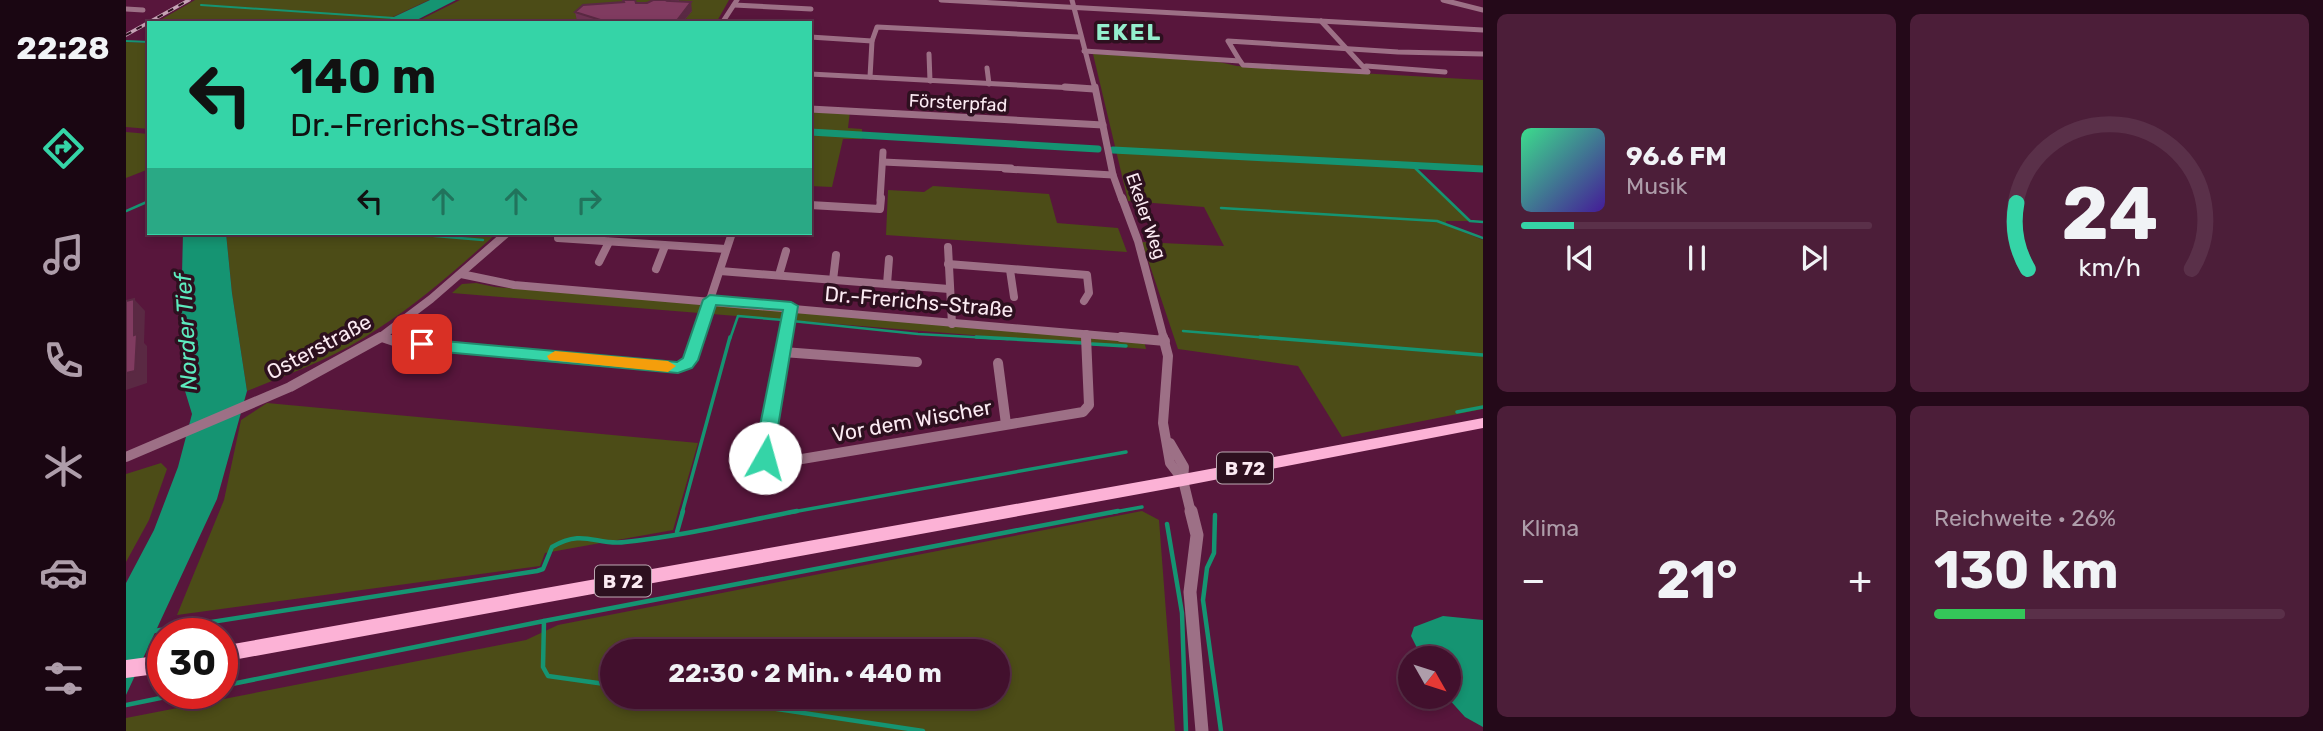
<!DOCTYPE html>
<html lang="de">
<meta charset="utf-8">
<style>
body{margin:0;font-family:Rubik,sans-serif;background:#4c1e39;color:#f1f3f6;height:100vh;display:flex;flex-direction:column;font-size:26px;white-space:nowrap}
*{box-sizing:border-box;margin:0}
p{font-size:23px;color:#ae9daa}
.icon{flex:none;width:38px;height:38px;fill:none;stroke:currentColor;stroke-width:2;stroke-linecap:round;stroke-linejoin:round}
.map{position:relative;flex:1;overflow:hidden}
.sheet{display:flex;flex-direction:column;gap:14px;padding:14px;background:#240919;width:840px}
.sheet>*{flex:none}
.banner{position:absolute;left:21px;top:21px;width:665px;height:214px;border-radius:0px;box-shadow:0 4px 10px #0003,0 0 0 2px #5a3049;background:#35d4a7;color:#111;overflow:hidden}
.needle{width:46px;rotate:129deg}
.buttons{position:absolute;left:1272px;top:646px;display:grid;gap:14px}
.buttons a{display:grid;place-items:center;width:63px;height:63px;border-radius:50%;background:#42102d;box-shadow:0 4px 10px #0003,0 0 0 2px #5a3049;font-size:35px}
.speed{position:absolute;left:21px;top:618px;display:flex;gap:14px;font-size:35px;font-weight:700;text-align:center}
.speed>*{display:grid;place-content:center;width:91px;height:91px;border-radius:50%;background:#42102d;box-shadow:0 4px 10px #0003,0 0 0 2px #5a3049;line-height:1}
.speed .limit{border:10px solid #d22;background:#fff;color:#111}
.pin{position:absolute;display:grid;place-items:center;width:60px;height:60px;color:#fff;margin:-30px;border-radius:14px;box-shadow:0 4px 10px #0006}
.me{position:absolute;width:77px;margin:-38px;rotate:7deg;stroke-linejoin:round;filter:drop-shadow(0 0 5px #0008)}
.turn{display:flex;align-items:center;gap:24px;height:147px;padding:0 28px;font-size:32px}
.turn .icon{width:91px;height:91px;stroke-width:2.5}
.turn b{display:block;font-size:49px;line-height:60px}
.lanes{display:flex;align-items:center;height:66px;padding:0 28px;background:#0003;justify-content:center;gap:35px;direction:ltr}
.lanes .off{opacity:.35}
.big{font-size:52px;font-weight:700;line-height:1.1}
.sheet .tile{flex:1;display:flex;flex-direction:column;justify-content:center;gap:10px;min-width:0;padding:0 24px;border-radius:10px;background:#4c1e39}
.sheet .dial{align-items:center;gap:0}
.dial svg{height:182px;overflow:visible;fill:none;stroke:#5a3049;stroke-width:7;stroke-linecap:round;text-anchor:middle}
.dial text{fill:#f1f3f6;stroke:none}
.song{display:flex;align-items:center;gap:21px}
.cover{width:84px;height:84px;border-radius:10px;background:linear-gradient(135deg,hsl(150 70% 55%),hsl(260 70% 35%))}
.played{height:7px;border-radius:4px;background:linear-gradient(90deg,#35d4a7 15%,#5a3049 15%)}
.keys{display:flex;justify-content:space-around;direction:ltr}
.heat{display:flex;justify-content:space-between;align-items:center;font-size:38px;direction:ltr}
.charge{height:10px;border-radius:5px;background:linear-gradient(90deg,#34c759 26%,#5a3049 0)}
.sheet .tiles{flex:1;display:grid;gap:14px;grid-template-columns:repeat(2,1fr)}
.trip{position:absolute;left:474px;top:639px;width:410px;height:70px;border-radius:35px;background:#42102d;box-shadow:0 4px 10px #0003,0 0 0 2px #5a3049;font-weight:700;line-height:70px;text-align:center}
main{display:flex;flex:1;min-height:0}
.tabs{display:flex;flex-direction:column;width:126px;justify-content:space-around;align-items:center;background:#1a0612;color:#ae9daa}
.tabs .icon{width:49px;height:49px}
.tabs .current{color:#35d4a7}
.tabs b{font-size:32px;color:#f1f3f6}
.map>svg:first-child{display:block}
.green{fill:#4c4c17;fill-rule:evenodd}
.water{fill:#159472}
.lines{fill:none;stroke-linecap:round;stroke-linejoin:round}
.stream-far3{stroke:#159472;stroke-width:2}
.stream-far2{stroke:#159472;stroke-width:2.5}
.stream-far1{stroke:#159472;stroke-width:3.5}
.stream{stroke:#159472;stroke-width:4.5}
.canal{stroke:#159472;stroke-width:7}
.minor-far4{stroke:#9d7086;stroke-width:5}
.minor-far3{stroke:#9d7086;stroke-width:7}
.minor-far2{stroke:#9d7086;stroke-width:8}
.minor-far1{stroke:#9d7086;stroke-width:10}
.minor{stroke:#9d7086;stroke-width:13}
.major{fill:#fcb2d6;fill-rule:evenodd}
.rail-casing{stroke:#c5a3b5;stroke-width:3.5}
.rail{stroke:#2d101f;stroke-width:2;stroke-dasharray:6;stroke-linecap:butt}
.wall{fill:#6e3353}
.shaded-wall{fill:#5a2943}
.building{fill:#803b60;stroke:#5a2943;stroke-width:2}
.route{fill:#35d4a7;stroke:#228a6d;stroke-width:2}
.slow{fill:#f59e0b}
.labels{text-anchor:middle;stroke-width:7;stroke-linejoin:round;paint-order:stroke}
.far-street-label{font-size:18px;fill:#fbeaf2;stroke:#2d101f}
.shield{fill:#2d101f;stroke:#bda9b3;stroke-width:2}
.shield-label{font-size:19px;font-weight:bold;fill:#fbeaf2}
.street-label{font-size:21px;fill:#fbeaf2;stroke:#2d101f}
.far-district-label{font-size:23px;font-weight:bold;letter-spacing:2px;fill:#94efce;stroke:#2d101f}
.water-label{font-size:23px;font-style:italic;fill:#5debbe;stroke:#2d101f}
</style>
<main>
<nav class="tabs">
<b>22:28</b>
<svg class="icon current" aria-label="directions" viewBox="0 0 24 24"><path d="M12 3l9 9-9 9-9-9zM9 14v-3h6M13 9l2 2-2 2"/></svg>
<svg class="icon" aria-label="music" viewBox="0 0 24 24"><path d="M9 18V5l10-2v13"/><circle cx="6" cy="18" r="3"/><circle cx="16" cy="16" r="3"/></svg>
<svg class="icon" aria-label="phone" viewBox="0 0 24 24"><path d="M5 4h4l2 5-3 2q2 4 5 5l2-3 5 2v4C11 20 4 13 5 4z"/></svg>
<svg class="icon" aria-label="climate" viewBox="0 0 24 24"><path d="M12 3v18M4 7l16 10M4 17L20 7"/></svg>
<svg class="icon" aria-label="car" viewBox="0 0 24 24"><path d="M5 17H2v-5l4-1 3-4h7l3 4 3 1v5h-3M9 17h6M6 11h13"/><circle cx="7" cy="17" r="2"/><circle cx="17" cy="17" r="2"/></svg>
<svg class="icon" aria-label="filters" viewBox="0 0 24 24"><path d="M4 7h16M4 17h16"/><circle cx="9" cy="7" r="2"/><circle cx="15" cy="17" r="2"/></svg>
</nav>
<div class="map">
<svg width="1357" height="731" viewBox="0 0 1357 731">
<rect width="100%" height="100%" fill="#58163c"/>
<!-- green -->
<g class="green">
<path d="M69,0H303L254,23H29Z"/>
<path d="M334,0H603L590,23H288Z"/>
<path d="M0,42L23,43V129L0,127Z"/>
<path d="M967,54L1084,60L1111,66L1357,80V168L1288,166L1344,221H1320V225L1357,240V409L1216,437L1172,366L1052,349L1016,242L1098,246L1078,207L1002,201Z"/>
<path d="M684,109L724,111L722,128L736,129V139H717L706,187L684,186Z"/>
<path d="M0,132L23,134V169L0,178Z"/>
<path d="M807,186L923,194L931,223L992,228L1001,252L760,235L762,190L798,192Z"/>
<path d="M100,233H371C334,266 295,301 253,328C213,356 166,373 121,391L106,293Z"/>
<path d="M350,283L369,287L1018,341L1020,349L326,293L336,284Z"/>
<path d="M141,403L572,443L547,530L419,553L414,566L51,615L98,500L115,420Z"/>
<path d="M35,463L41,469L23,520L0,562V474Z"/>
<path d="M1016,511L1033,520L1049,731H0V718L400,640L432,625ZM486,651H872V696H486Z"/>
</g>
<!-- water -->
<g class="water">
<path d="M304,0H330L285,23H255Z"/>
<path d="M57,233H100L106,293L121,391L91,499L0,695V583L28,530L52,467L66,414L59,391L55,315Z"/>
<path d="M1317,616L1357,620V727L1339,717L1321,697L1323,658H1296L1285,636L1288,627Z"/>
</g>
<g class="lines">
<!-- stream-far3 -->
<g class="stream-far3">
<path d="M75,5L268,18"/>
<path d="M0,41L23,42"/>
</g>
<!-- stream-far2 -->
<g class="stream-far2">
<path d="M1287,166L1344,221L1357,222"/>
<path d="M1095,208L1311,221L1357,238"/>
<path d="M0,211L23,201"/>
<path d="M274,233L357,240"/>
<path d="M666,321L792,334L882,339"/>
<path d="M1057,331L1156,339"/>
<path d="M604,339L612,316L657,320"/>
</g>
<!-- stream-far1 -->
<g class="stream-far1">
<path d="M850,337L957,343"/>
<path d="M1134,337L1357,355"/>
<path d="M966,344L1000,346"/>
<path d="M1331,412L1357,407"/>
<path d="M556,513L604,337"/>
<path d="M661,513L1000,452"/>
<path d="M983,513L1016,507"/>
</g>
<!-- stream -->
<g class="stream">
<path d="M1089,515L1088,553L1081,568L1077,600L1095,731"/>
<path d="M1041,524L1056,613L1060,731"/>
<path d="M551,532L557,511"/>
<path d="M418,621L992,511"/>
<path d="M28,631L411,571L417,569L426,547C458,528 470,546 499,542C557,536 614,522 671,511"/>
<path d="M96,686L418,621L417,667L422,676L486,685"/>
<path d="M564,696L797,731"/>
<path d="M0,705L59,693"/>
</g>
<!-- canal -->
<g class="canal">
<path d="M684,132L972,149"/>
<path d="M987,150L1357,169"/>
</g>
<!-- minor-far4 -->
<g class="minor-far4">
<path d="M815,0L1357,30"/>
<path d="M946,0L969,89"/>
<path d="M1317,0L1357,10"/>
<path d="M608,5L685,9"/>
<path d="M0,9L17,10"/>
<path d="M596,23L611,0"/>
<path d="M684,37L746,41L751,27L953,37"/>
<path d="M958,51L1114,61L1117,65L1242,72L1195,21"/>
<path d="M803,54L804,81"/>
<path d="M1114,61L1102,41L1272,52L1357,54"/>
<path d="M1240,66L1319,72"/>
<path d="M861,68L863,84"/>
<path d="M684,74L968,89"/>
<path d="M744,77L746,41"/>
</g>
<!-- minor-far3 -->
<g class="minor-far3">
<path d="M939,87L968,89"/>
<path d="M969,87L987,175L996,200"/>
<path d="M684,109L977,125"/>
<path d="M757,162L885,168"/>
<path d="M879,169L987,175"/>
<path d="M754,200L757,152"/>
</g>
<!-- minor-far2 -->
<g class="minor-far2">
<path d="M996,198L1012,241L1038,339"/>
<path d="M684,205L754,209L755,198"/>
<path d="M432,238L600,249"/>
<path d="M822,247L826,324"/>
<path d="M473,262L483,242"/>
<path d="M822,264L961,275L963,293L958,301"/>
<path d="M530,269L539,246"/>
<path d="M884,270L888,297"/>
<path d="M594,271L823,289"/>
<path d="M335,274L388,285L1015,339"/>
<path d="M653,275L660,251"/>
<path d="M707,280L710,255"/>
<path d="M761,284L763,259"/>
<path d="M960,334V339"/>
<path d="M255,337L261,339"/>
<path d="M252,339L305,299L381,233"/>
<path d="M571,339L606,233"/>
<path d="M659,339L665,306"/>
</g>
<!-- minor-far1 -->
<g class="minor-far1">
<path d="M256,337L271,342L552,367L564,360L572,337"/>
<path d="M659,337L638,451L639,458L652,463L957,412L963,405L960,337"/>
<path d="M995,337L1039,341"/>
<path d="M1037,337L1042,356L1037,423L1044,463L1057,480L1065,513"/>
<path d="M657,352L791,362"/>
<path d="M872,363L880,424"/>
<path d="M1044,443L1058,467L1057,480"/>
<path d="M0,457L164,387L255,337"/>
</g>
<!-- minor -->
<path class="minor" d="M1065,511L1071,535L1064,592L1076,731"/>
<!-- major -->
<g class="major">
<path d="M1357,418V428L1057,486L96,662V646L1057,474Z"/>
<path d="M37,655V673L0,678V660Z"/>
</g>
<defs>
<path id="rail" d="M0,35L63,0"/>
</defs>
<!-- rail casing -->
<use href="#rail" class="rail-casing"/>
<!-- rail -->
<use href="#rail" class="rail"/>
</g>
<!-- wall -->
<path class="wall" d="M496,0H509L510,3H521L527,0H553V2L566,11L556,23H457L451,21L449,12L497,2Z"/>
<!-- shaded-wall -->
<g class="shaded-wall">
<path d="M565,2L566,11L556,23H549Z"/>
<path d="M8,299L19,311L18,343L21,346V383L0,390V373L8,335Z"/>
</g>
<!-- building -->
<g class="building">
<path d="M497,0H509L510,3H521L527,0H545L543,1L565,2L549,23H505L506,21L494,20L484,23L449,12L457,5L498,2Z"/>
<path d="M8,299V335L11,334L9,371L0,373V301Z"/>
</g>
<!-- route -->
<path class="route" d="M584,295L665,302L672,306L646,463H633L629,451L657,310L590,305L572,360L566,368L552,373L296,350L289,344L296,339L551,362L557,358L577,300Z"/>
<!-- slow -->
<path class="slow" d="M429,351L542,361L550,366L542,372L423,360L421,356Z"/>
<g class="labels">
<!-- far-street labels -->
<g class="far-street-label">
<text transform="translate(832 103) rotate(3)" y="6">Försterpfad</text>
<text transform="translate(1020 216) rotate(71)" y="6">Ekeler Weg</text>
</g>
<!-- shield labels -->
<g class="shield">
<rect x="1091" y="452.5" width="56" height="31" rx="5"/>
<rect x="469" y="565.5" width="56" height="31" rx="5"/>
</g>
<g class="shield-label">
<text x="1119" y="475">B 72</text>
<text x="497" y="588">B 72</text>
</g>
<!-- street labels -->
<g class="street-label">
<text transform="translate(793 302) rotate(5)" y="7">Dr.-Frerichs-Straße</text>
<text transform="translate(193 347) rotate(-28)" y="7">Osterstraße</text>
<text transform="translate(786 421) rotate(-10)" y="7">Vor dem Wischer</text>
</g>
<!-- far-district labels -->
<g class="far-district-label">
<text x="1003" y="40">EKEL</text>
</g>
<!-- water labels -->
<g class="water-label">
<text transform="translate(60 332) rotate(-93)" y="8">Norder Tief</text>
</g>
</g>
</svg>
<div class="buttons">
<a><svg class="needle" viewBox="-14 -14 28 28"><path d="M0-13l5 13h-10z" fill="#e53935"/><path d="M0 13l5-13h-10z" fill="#ae9daa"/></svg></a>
</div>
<div class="speed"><div class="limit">30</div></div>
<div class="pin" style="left:296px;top:344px;background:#d93025"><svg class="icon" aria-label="arrive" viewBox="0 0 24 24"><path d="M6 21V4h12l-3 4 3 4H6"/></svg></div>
<svg class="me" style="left:639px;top:458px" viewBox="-20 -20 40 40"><circle r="19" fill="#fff"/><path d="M0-13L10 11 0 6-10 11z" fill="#35d4a7"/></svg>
<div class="trip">22:30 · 2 Min. · 440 m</div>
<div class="banner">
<div class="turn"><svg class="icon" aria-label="left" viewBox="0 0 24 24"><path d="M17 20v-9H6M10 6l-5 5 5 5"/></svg><div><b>140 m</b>Dr.-Frerichs-Straße</div></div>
<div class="lanes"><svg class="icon" aria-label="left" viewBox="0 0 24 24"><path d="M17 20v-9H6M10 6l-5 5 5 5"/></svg><svg class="icon off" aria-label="ahead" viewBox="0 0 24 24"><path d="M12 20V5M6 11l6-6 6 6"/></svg><svg class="icon off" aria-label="ahead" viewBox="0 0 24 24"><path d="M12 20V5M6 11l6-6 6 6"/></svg><svg class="icon off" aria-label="right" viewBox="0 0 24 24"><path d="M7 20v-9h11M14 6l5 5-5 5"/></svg></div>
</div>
</div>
<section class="sheet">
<div class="tiles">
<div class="tile">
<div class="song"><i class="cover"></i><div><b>96.6 FM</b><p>Musik</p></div></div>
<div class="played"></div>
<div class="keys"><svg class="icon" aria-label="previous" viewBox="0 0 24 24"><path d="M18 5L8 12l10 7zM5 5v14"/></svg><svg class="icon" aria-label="pause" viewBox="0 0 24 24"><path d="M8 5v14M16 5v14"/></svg><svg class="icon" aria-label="next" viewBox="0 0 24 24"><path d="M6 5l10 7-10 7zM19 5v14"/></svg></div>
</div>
<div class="tile dial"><svg viewBox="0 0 100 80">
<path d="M14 69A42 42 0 1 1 86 69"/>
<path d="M14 69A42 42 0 0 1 9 40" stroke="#35d4a7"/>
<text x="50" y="56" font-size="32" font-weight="700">24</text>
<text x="50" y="72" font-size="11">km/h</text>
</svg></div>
<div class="tile"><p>Klima</p>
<div class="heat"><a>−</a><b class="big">21°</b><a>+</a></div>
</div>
<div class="tile"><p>Reichweite · 26%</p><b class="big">130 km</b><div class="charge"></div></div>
</div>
</section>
</main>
